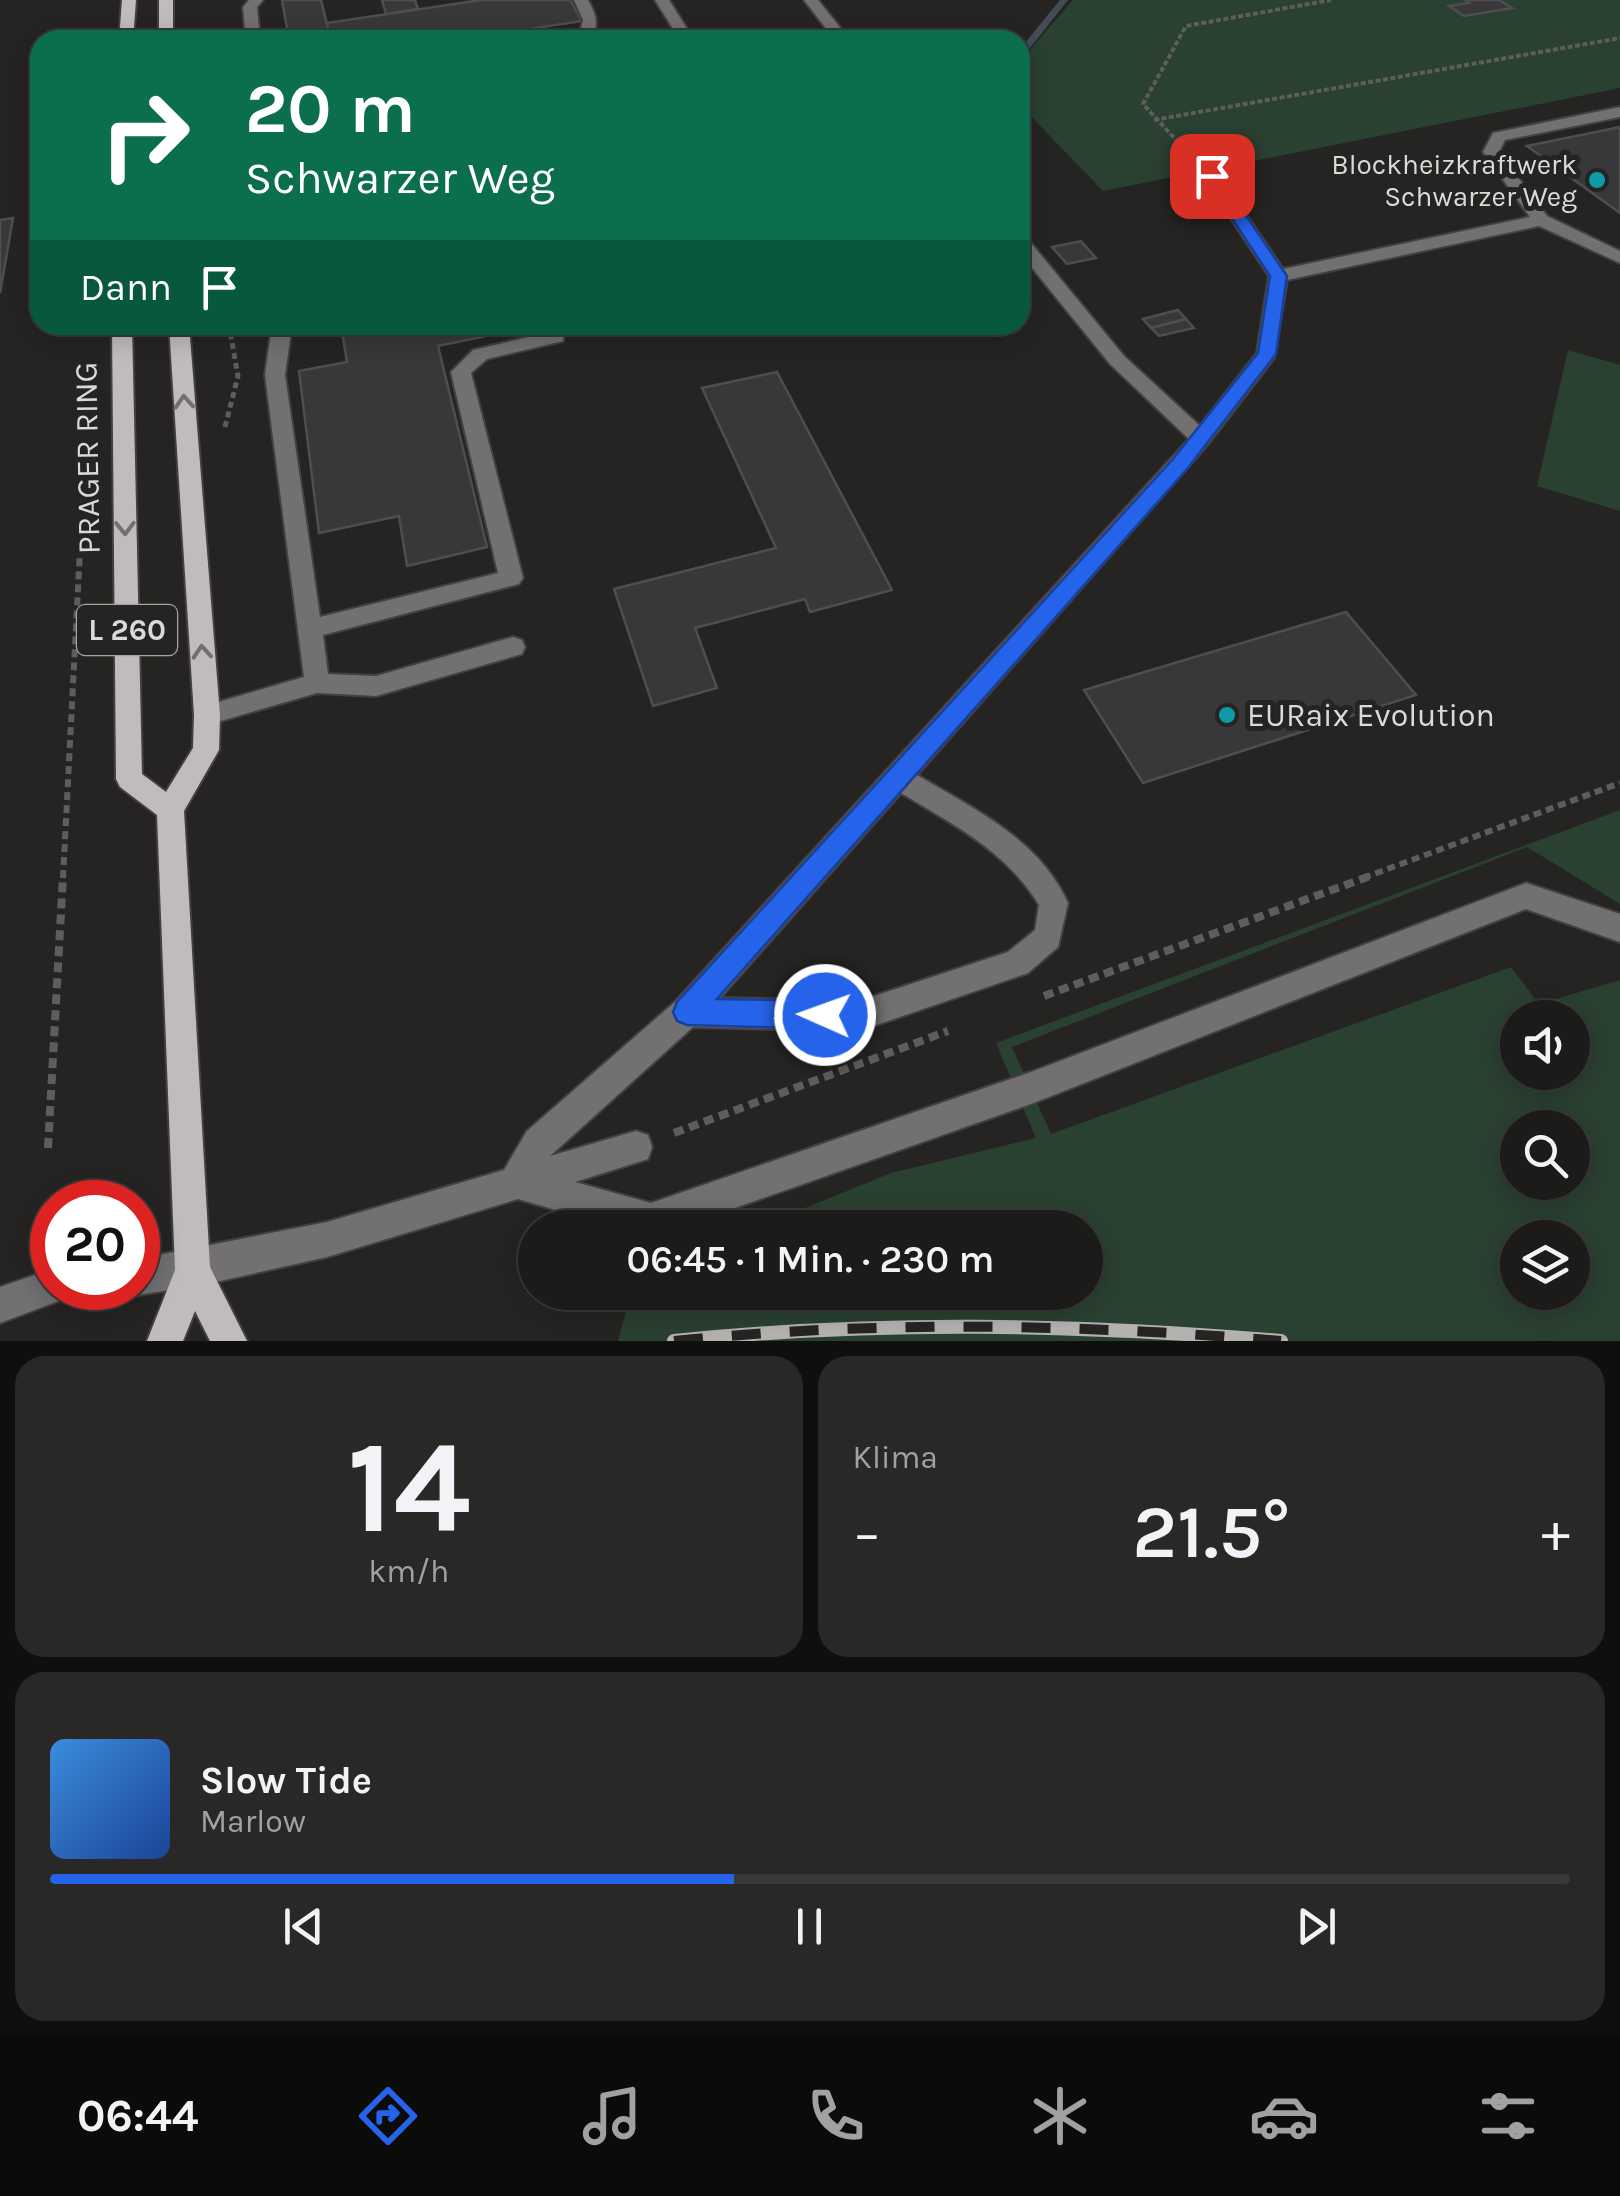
<!DOCTYPE html>
<html lang="de">
<meta charset="utf-8">
<style>
body{margin:0;font-family:Karla,sans-serif;background:#292827;color:#f1f3f6;height:100vh;display:flex;flex-direction:column;font-size:38px;white-space:nowrap}
*{box-sizing:border-box;margin:0}
p{font-size:32px;color:#a0a1a2}
.icon{flex:none;width:55px;height:55px;fill:none;stroke:currentColor;stroke-width:2;stroke-linecap:round;stroke-linejoin:round}
.map{position:relative;height:1341px;overflow:hidden}
.sheet{display:flex;flex-direction:column;gap:15px;padding:15px;background:#0f0f0e;flex:1}
.sheet>*{flex:none}
.banner{position:absolute;left:30px;top:30px;width:1000px;height:305px;border-radius:30px;box-shadow:0 5px 25px #0003,0 0 0 2px #3a3939;background:#0b6e4f;color:#fff;overflow:hidden}
.fabs{position:absolute;left:1500px;top:1000px;display:grid;gap:20px}
.fabs a{display:grid;place-items:center;width:90px;height:90px;border-radius:50%;background:#1c1b1a;box-shadow:0 5px 25px #0003,0 0 0 2px #3a3939;font-size:50px}
.speed{position:absolute;left:30px;top:1180px;display:flex;gap:20px;font-size:50px;font-weight:700;text-align:center}
.speed>*{display:grid;place-content:center;width:130px;height:130px;border-radius:50%;background:#1c1b1a;box-shadow:0 5px 25px #0003,0 0 0 2px #3a3939;line-height:1}
.speed .limit{border:15px solid #d22;background:#fff;color:#111}
.pin{position:absolute;display:grid;place-items:center;width:85px;height:85px;color:#fff;margin:-42px;border-radius:20px;box-shadow:0 5px 15px #0006}
.me{position:absolute;width:110px;margin:-55px;rotate:272deg;stroke-linejoin:round;filter:drop-shadow(0 0 8px #0008)}
.turn{display:flex;align-items:center;gap:35px;height:210px;padding:0 50px;font-size:45px}
.turn .icon{width:130px;height:130px;stroke-width:2.5}
.turn b{display:block;font-size:70px;line-height:85px}
.then{display:flex;align-items:center;height:95px;padding:0 50px;background:#0003;gap:20px;font-size:38px}
.big{font-size:75px;font-weight:600;line-height:1.1}
.sheet .widget{flex:1;display:flex;flex-direction:column;justify-content:center;gap:15px;min-width:0;padding:0 35px;border-radius:30px;background:#292827}
.sheet .dial{align-items:center;gap:0}
.dial b{font-size:130px;line-height:1}
.song{display:flex;align-items:center;gap:30px}
.cover{width:120px;height:120px;border-radius:15px;background:linear-gradient(135deg,hsl(210 70% 55%),hsl(220 70% 35%))}
.played{height:10px;border-radius:5px;background:linear-gradient(90deg,#2563eb 45%,#3a3939 45%)}
.keys{display:flex;justify-content:space-around;direction:ltr}
.heat{display:flex;justify-content:space-between;align-items:center;font-size:55px;direction:ltr}
.sheet .tiles{flex:1;display:grid;gap:15px;grid-template-columns:1fr 1fr}
.widget:last-child{grid-column:span 2}
.trip{position:absolute;left:518px;top:1210px;width:585px;height:100px;border-radius:50px;background:#1c1b1a;box-shadow:0 5px 25px #0003,0 0 0 2px #3a3939;font-weight:600;line-height:100px;text-align:center}
.menu{display:flex;height:160px;justify-content:space-around;align-items:center;background:#0b0b0a;color:#a0a1a2}
.menu .icon{width:70px;height:70px}
.menu .selected{color:#2563eb}
.menu b{font-size:45px;color:#f1f3f6}
.map>svg:first-child{display:block}
.green{fill:#2a4031;fill-rule:evenodd}
.lines{fill:none;stroke-linecap:round;stroke-linejoin:round}
.stream{fill:#424d56;fill-rule:evenodd}
.building{fill:#38383a;stroke:#4e4e51;stroke-width:2.5}
.minor-casing{stroke:#42413f;stroke-width:4}
.major-casing{stroke:#42413f;stroke-width:4}
.path-far3{stroke:#5e5d5b;stroke-width:4;stroke-dasharray:5 2.5;stroke-linecap:butt}
.path-far2{stroke:#5e5d5b;stroke-width:5;stroke-dasharray:6 4;stroke-linecap:butt}
.path-far1{stroke:#5e5d5b;stroke-width:6;stroke-dasharray:8 5;stroke-linecap:butt}
.path{stroke:#5e5d5b;stroke-width:8;stroke-dasharray:10 6;stroke-linecap:butt}
.minor{fill:#727070;fill-rule:evenodd}
.major{fill:#c0bcbc;fill-rule:evenodd}
.rail-casing{stroke:#b3b2b0;stroke-width:14}
.rail{stroke:#252422;stroke-width:10;stroke-dasharray:29;stroke-linecap:butt}
.oneway{stroke:#72706f}
.route{fill:#2563eb;stroke:#184099;stroke-width:2.5}
.culture-dot{fill:#0f9aa8;stroke:#252422;stroke-width:4}
.labels{text-anchor:middle;stroke-width:10;stroke-linejoin:round;paint-order:stroke}
.far-poi-label{font-size:28px;fill:#dbdad8;stroke:#252422;text-anchor:end}
.shield{fill:#252422;stroke:#a4a3a1;stroke-width:2.5}
.shield-label{font-size:30px;font-weight:bold;fill:#dbdad8}
.street-label{font-size:32px;fill:#dbdad8;stroke:#252422}
.poi-label{font-size:32px;fill:#dbdad8;stroke:#252422;text-anchor:start}
</style>
<div class="map">
<svg width="1620" height="1341" viewBox="0 0 1620 1341">
<rect width="100%" height="100%" fill="#252422"/>
<!-- green -->
<g class="green">
<path d="M1073,0H1620V88L1103,191L1020,105V61Z"/>
<path d="M1568,350L1620,365V511L1537,486Z"/>
<path d="M1620,810V904L1527,847L1012,1047L1051,1134L1511,967L1539,1004L1620,980V1341H618L631,1293L1085,1292V1228L758,1227L891,1173L1036,1138L996,1043ZM1518,1018H1572V1072H1518ZM1518,1128H1572V1182H1518ZM1518,1238H1572V1292H1518Z"/>
</g>
<g class="lines">
<!-- stream -->
<path class="stream" d="M1060,0H1068L1023,57L1020,58V49Z"/>
</g>
<!-- building -->
<g class="building">
<path d="M282,0H321L331,40H289Z"/>
<path d="M382,0H415L418,9L386,14Z"/>
<path d="M481,0H570L582,21L458,40H331L327,23Z"/>
<path d="M1465,0H1499L1512,8L1464,16L1449,6L1469,3Z"/>
<path d="M521,30L526,40H458Z"/>
<path d="M1620,127V213L1527,146Z"/>
<path d="M13,218L0,293V220Z"/>
<path d="M1081,241L1096,258L1067,264L1052,247Z"/>
<path d="M1178,310L1186,319L1151,328L1143,319Z"/>
<path d="M1186,319L1194,328L1159,336L1151,328Z"/>
<path d="M341,325H539L438,346L487,547L407,566L399,516L319,533L299,371L347,362Z"/>
<path d="M777,372L892,590L810,612L805,599L695,628L717,688L653,706L614,589L776,548L702,388Z"/>
<path d="M1346,612L1416,695L1143,783L1084,690Z"/>
</g>
<g class="lines">
<defs>
<g id="minor">
<path d="M249,0H263L257,7L260,40H246L243,7Z"/>
<path d="M574,0H588C596,14 599,24 592,40H578L583,20Z"/>
<path d="M655,0H669L694,40H680Z"/>
<path d="M804,0H818L850,40H835Z"/>
<path d="M1620,107V117L1505,140L1499,152L1547,216L1620,251V263L1539,226L1287,280L1274,358L1208,444L917,775C974,809 1039,839 1068,903L1058,947L1028,973L859,1031L693,1027L550,1156L636,1131L648,1135L652,1147L648,1159L575,1182L651,1203L1031,1072L1526,883L1620,914V942L1526,909L1031,1104L678,1228H617L518,1199L327,1257L202,1285L138,1295L126,1289L138,1288V1259L327,1222L504,1170L527,1131L676,1001L1189,439L1110,364L1020,253V236L1026,237L1124,356L1200,426L1257,353L1269,276L1200,172L1202,168H1214L1283,269L1530,217L1483,152L1493,133ZM901,793C954,825 1006,851 1039,905L1035,930L1008,952L859,1001L720,998Z"/>
<path d="M272,325H292L285,375L320,617L498,573L451,372L473,350L546,333L544,325H564L563,341L487,359L471,373L523,578L519,584L323,635L328,674L376,676L513,637L522,640L525,647L522,654L376,696L317,693L207,725L198,722L194,715L198,708L304,677L265,375Z"/>
<path d="M52,1269V1288H69L64,1299L0,1323V1287Z"/>
</g>
<g id="major">
<path d="M122,0H136L133,40H119Z"/>
<rect x="159" y="0" width="14" height="40"/>
<path d="M112,325H132L142,774L166,792L193,748L194,715L169,325H189L220,715L219,750L184,811L210,1267L247,1341H210L195,1311L183,1341H147L175,1270L157,815L120,787L116,779Z"/>
</g>
</defs>
<!-- minor casing -->
<use href="#minor" class="minor-casing"/>
<!-- major casing -->
<use href="#major" class="major-casing"/>
<!-- path-far3 -->
<g class="path-far3">
<path d="M1154,120L1620,38"/>
<path d="M1189,154L1143,104L1186,26L1331,0"/>
</g>
<!-- path-far2 -->
<g class="path-far2">
<path d="M225,427L238,376L229,325"/>
<path d="M82,513L84,480"/>
</g>
<!-- path-far1 -->
<g class="path-far1">
<path d="M63,878L82,511"/>
<path d="M1363,878L1620,783"/>
</g>
<!-- path -->
<g class="path">
<path d="M1044,996L1370,876"/>
<path d="M674,1133L948,1031"/>
<path d="M48,1148L63,876"/>
</g>
<!-- minor -->
<use href="#minor" class="minor"/>
<!-- major -->
<use href="#major" class="major"/>
<defs>
<path id="rail" d="M674,1341C877,1320 1078,1324 1281,1341"/>
</defs>
<!-- rail casing -->
<use href="#rail" class="rail-casing"/>
<!-- rail -->
<use href="#rail" class="rail"/>
</g>
<!-- one-way arrows -->
<defs><path id="oneway-chevron" d="M-2-3.5L2.5 0L-2 3.5" fill="none" stroke-width="1.6" stroke-linecap="round" stroke-linejoin="round" transform="scale(2.5)"/></defs>
<g class="oneway">
<use href="#oneway-chevron" transform="translate(184 402) rotate(-94)"/>
<use href="#oneway-chevron" transform="translate(125 528) rotate(89)"/>
<use href="#oneway-chevron" transform="translate(202 652) rotate(-94)"/>
</g>
<!-- route -->
<path class="route" d="M1206,173H1217L1287,276L1276,354L1187,469L717,999L825,1001L835,1005L839,1015L835,1025L825,1029L687,1025L677,1021L673,1012L677,1002L1173,459L1258,353L1270,276L1204,176Z"/>
<!-- markers -->
<g class="culture-dot">
<circle cx="1597" cy="180" r="10"/>
<circle cx="1227" cy="715" r="10"/>
</g>
<g class="labels">
<!-- far-poi labels -->
<g class="far-poi-label">
<text x="1577" y="174">Blockheizkraftwerk<tspan x="1577" dy="32">Schwarzer Weg</tspan></text>
</g>
<!-- shield labels -->
<rect class="shield" x="77" y="605" width="100" height="50" rx="8"/>
<g class="shield-label">
<text x="127" y="640">L 260</text>
</g>
<!-- street labels -->
<g class="street-label">
<text transform="translate(87 458) rotate(-91)" y="11">PRAGER RING</text>
</g>
<!-- poi labels -->
<g class="poi-label">
<text x="1247" y="726">EURaix Evolution</text>
</g>
</g>
</svg>
<div class="fabs">
<a><svg class="icon" aria-label="sound" viewBox="0 0 24 24"><path d="M4 9h4l5-4v14l-5-4H4zM17 9q2 3 0 6"/></svg></a>
<a><svg class="icon" aria-label="search" viewBox="0 0 24 24"><circle cx="10" cy="10" r="6"/><path d="M15 15l6 6"/></svg></a>
<a><svg class="icon" aria-label="layers" viewBox="0 0 24 24"><path d="M12 4l9 5-9 5-9-5zM3 14l9 5 9-5"/></svg></a>
</div>
<div class="speed"><div class="limit">20</div></div>
<div class="pin" style="left:1212px;top:176px;background:#d93025"><svg class="icon" aria-label="arrive" viewBox="0 0 24 24"><path d="M6 21V4h12l-3 4 3 4H6"/></svg></div>
<svg class="me" style="left:825px;top:1015px" viewBox="-20 -20 40 40"><circle r="17" fill="#2563eb" stroke="#fff" stroke-width="3"/><path d="M0-11L8 9 0 5-8 9z" fill="#fff"/></svg>
<div class="trip">06:45 · 1 Min. · 230 m</div>
<div class="banner">
<div class="turn"><svg class="icon" aria-label="right" viewBox="0 0 24 24"><path d="M7 20v-9h11M14 6l5 5-5 5"/></svg><div><b>20 m</b>Schwarzer Weg</div></div>
<div class="then">Dann<svg class="icon" aria-label="arrive" viewBox="0 0 24 24"><path d="M6 21V4h12l-3 4 3 4H6"/></svg></div>
</div>
</div>
<section class="sheet">
<div class="tiles">
<div class="widget dial"><b>14</b><p>km/h</p></div>
<div class="widget"><p>Klima</p>
<div class="heat"><a>−</a><b class="big">21.5°</b><a>+</a></div>
</div>
<div class="widget">
<div class="song"><i class="cover"></i><div><b>Slow Tide</b><p>Marlow</p></div></div>
<div class="played"></div>
<div class="keys"><svg class="icon" aria-label="previous" viewBox="0 0 24 24"><path d="M18 5L8 12l10 7zM5 5v14"/></svg><svg class="icon" aria-label="pause" viewBox="0 0 24 24"><path d="M8 5v14M16 5v14"/></svg><svg class="icon" aria-label="next" viewBox="0 0 24 24"><path d="M6 5l10 7-10 7zM19 5v14"/></svg></div>
</div>
</div>
</section>
<nav class="menu">
<b>06:44</b>
<svg class="icon selected" aria-label="directions" viewBox="0 0 24 24"><path d="M12 3l9 9-9 9-9-9zM9 14v-3h6M13 9l2 2-2 2"/></svg>
<svg class="icon" aria-label="music" viewBox="0 0 24 24"><path d="M9 18V5l10-2v13"/><circle cx="6" cy="18" r="3"/><circle cx="16" cy="16" r="3"/></svg>
<svg class="icon" aria-label="phone" viewBox="0 0 24 24"><path d="M5 4h4l2 5-3 2q2 4 5 5l2-3 5 2v4C11 20 4 13 5 4z"/></svg>
<svg class="icon" aria-label="climate" viewBox="0 0 24 24"><path d="M12 3v18M4 7l16 10M4 17L20 7"/></svg>
<svg class="icon" aria-label="car" viewBox="0 0 24 24"><path d="M5 17H2v-5l4-1 3-4h7l3 4 3 1v5h-3M9 17h6M6 11h13"/><circle cx="7" cy="17" r="2"/><circle cx="17" cy="17" r="2"/></svg>
<svg class="icon" aria-label="filters" viewBox="0 0 24 24"><path d="M4 7h16M4 17h16"/><circle cx="9" cy="7" r="2"/><circle cx="15" cy="17" r="2"/></svg>
</nav>
